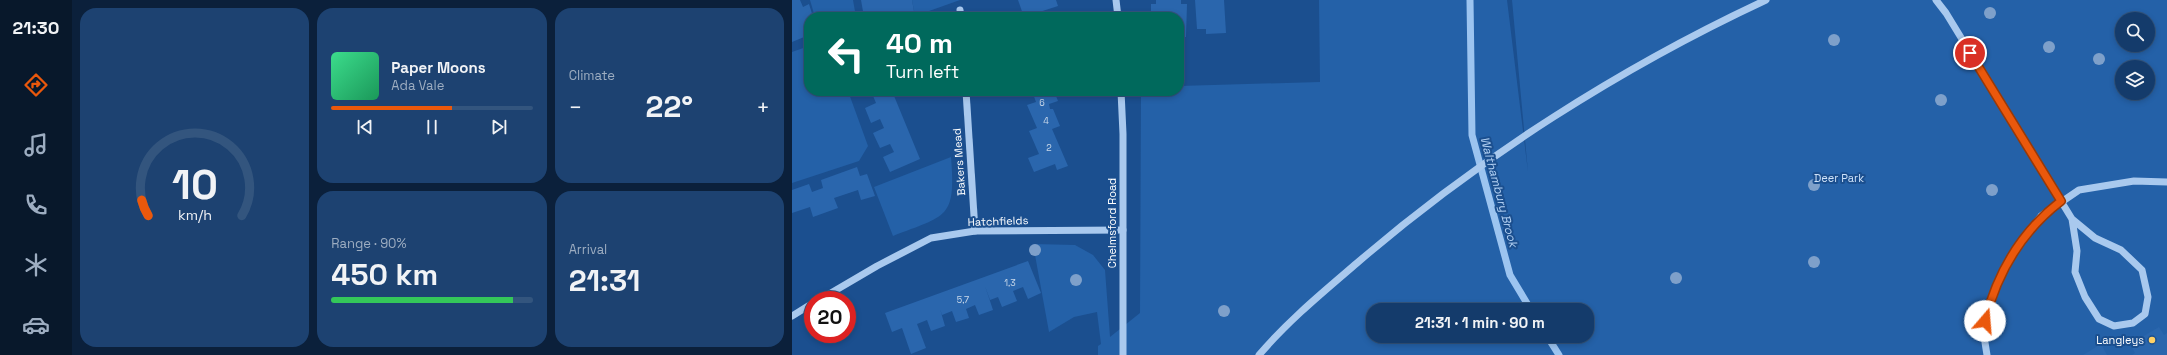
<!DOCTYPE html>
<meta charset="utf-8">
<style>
body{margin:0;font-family:"Space Grotesk",sans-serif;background:#1d4271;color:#f1f3f6;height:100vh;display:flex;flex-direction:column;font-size:15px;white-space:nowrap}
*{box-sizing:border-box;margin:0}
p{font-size:13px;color:#9dadc1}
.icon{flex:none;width:22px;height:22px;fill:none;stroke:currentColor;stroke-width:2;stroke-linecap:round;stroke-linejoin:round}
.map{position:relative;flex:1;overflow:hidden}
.sheet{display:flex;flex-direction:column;gap:8px;padding:8px;background:#0b203b;width:720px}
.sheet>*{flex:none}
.guide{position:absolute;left:12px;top:12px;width:380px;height:84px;border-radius:16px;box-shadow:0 2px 6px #0003,0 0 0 1px #33557e;background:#00695c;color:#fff;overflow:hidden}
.tools{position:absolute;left:1323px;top:12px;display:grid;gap:8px}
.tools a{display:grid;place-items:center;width:40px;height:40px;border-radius:50%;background:#143b6b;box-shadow:0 2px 6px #0003,0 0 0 1px #33557e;font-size:20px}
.speed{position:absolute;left:12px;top:291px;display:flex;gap:8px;font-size:20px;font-weight:700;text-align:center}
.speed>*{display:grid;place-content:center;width:52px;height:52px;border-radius:50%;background:#143b6b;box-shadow:0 2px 6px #0003,0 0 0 1px #33557e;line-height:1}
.speed .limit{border:6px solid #d22;background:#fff;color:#111}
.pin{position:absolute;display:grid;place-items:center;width:34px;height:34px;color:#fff;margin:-17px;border:2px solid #fff;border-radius:50%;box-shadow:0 1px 4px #0007}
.me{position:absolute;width:44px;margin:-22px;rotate:18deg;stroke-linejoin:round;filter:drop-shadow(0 0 3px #0008)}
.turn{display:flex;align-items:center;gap:14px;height:84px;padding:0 16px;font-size:18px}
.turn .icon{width:52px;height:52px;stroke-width:2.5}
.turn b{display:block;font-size:28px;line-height:34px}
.big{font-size:30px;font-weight:700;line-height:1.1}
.sheet .card{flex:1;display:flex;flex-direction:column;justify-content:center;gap:6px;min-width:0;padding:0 14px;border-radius:16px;background:#1d4271}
.sheet .dial{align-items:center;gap:0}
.dial svg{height:104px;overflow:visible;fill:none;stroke:#33557e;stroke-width:7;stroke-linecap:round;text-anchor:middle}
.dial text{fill:#f1f3f6;stroke:none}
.song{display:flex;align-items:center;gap:12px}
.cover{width:48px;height:48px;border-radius:6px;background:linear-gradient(135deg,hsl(150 70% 55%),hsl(150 70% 35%))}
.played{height:4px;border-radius:2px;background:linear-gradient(90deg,#ea580c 60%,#33557e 60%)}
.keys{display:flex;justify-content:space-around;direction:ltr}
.heat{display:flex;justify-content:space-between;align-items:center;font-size:22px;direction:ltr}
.charge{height:6px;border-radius:3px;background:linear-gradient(90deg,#34c759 90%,#33557e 0)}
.sheet .tiles{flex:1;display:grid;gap:8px;grid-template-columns:repeat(3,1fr)}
.card:first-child{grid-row:span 2}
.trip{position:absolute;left:574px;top:303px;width:228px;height:40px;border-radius:16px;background:#143b6b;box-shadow:0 2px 6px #0003,0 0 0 1px #33557e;font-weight:700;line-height:40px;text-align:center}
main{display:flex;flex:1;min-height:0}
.dock{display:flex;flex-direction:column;width:72px;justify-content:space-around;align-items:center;background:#08182b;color:#9dadc1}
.dock .icon{width:28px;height:28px}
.dock .current{color:#ea580c}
.dock b{font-size:18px;color:#f1f3f6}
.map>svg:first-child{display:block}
.green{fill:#2461a8;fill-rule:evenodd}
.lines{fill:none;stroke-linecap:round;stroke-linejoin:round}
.stream{stroke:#9cc4f0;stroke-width:7}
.building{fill:#2a66ad}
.minor{stroke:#a9c9ee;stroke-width:7}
.tree{fill:#7ea0ca}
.route-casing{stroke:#983908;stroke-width:10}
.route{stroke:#ea580c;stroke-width:7}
.poi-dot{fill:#ffd166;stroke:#1b4f8f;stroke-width:1.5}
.labels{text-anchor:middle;stroke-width:4;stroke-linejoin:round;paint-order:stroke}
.number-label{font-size:9px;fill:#cad9ea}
.street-label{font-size:11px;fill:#fff;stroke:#1b4f8f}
.park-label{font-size:11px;fill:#cfe3fa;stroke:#1b4f8f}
.poi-label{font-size:11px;fill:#fff;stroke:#1b4f8f;text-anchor:end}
.water-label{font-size:12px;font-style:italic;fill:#b5d3f5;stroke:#1b4f8f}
</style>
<main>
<nav class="dock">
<b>21:30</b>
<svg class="icon current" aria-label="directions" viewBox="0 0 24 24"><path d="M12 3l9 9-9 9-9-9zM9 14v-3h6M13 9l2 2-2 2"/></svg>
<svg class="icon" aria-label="music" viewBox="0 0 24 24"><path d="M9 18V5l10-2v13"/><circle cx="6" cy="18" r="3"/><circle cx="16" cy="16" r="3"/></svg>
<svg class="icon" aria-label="phone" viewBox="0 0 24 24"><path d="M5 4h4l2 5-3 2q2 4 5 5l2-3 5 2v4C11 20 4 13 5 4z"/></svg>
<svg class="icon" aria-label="climate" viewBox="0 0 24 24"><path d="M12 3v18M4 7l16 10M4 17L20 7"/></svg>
<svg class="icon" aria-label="car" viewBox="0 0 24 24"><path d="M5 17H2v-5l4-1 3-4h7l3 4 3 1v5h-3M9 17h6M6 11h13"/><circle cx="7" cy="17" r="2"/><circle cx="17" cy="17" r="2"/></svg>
</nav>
<section class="sheet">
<div class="tiles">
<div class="card dial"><svg viewBox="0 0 100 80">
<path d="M14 69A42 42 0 1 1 86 69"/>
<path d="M14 69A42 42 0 0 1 9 57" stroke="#ea580c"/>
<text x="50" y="56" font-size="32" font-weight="700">10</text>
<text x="50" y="72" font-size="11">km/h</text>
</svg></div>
<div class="card">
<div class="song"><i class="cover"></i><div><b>Paper Moons</b><p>Ada Vale</p></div></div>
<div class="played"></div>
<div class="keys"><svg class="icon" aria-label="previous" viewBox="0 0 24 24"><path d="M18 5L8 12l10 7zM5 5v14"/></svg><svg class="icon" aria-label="pause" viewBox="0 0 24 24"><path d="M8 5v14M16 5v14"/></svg><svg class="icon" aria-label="next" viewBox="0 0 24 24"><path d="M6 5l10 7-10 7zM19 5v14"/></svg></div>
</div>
<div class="card"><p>Climate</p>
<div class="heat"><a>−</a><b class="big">22°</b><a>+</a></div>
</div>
<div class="card"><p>Range · 90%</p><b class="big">450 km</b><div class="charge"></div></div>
<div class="card"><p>Arrival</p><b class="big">21:31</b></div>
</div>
</section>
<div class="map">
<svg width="1375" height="355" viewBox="0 0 1375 355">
<rect width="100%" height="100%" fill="#1b4f8f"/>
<!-- green -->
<g class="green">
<path d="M18,0H61L64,17H23Z"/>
<path d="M120,0H168L123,16Z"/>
<path d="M527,0H715L736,172L720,0H1375V355H306V346L309,344L305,312L282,317L257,332L241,244L283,245L301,255L313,270L318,337L348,313L349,91H387V86L528,82ZM1330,19H1356V45H1330ZM1330,67H1356V93H1330ZM581,310H795V336H581Z"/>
<path d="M17,46V91H56L76,146L67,161L0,183V52Z"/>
<path d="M159,157C164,219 155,215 101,236L82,187Z"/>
</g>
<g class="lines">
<!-- stream -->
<g class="stream">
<path d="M678,0L680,135L718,275L739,310"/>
<path d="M755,336L767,355"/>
</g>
</g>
<!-- building -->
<g class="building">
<path d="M0,0H8L11,7L17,4L21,17H17V23L15,24L17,35L0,42Z"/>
<path d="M69,0H120L123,17H72Z"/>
<path d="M226,0H264L266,6L232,17Z"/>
<path d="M364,0H389V4H395L394,37H387V17H359V4H364Z"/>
<path d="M403,0H432L434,33L414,34V29H405Z"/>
<path d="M79,91H100L128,159L98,172L91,157L102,152L98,144L88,148L81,133L92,128L88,119L79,123L73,108L84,103Z"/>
<path d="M240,91H262L266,101L257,104L258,109H261L268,126L260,129L276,166L265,170L263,164L242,172L236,158L247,154L237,131L245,128L235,105L244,102Z"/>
<path d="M65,167L68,176L75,174L83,196L69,200L66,190L42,198L46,208L21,217L18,207L0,213V190L17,184L20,192L31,188L29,180Z"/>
<path d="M236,261L249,293L236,299L231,287L221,291L225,301L210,307L206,297L198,300L193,286L201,310L187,315L183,305L174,309L177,318L164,322L160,311L150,315L148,309L153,326L139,331L135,320L125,324L134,348L119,354L110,328L100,332L93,313Z"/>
<path d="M1367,327L1372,335L1375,333V355H1340L1343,353L1338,344Z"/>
<path d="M1309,344L1315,355H1291Z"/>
</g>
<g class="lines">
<!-- minor -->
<g class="minor">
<path d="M324,0L326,17"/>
<path d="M1144,0L1154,13L1280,219L1303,238L1329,250L1350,270L1356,297L1353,314L1341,323L1322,326L1307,319L1293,297L1283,272L1285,251L1280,219"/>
<path d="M168,10L169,17"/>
<path d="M174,91L183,231"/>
<path d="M329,91L331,134V355"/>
<path d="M27,300L85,266L139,238L183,231L331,230"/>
<path d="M0,316L21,303"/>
<path d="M467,355C497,320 530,293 565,263C687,158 828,68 974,0"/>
<path d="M1195,355L1191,330L1207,279L1219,256L1249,216L1287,190L1342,181L1375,182"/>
</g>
</g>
<!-- trees -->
<g class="tree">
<circle cx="1198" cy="13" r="6"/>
<circle cx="1042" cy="40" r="6"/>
<circle cx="1257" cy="47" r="6"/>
<circle cx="1307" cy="59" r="6"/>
<circle cx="1149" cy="100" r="6"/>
<circle cx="1022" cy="185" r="6"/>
<circle cx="1200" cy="190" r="6"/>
<circle cx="243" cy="250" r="6"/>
<circle cx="1022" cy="262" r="6"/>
<circle cx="884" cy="278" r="6"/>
<circle cx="284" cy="280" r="6"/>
<circle cx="432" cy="311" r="6"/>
</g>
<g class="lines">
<defs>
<path id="route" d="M1178,53L1269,201C1230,231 1205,273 1193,321"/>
</defs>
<!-- route casing -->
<use href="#route" class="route-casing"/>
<!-- route -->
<use href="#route" class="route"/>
</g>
<!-- markers -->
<circle class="poi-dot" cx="1360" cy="340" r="4"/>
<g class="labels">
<!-- number labels -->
<g class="number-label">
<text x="250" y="106">6</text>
<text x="254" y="124">4</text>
<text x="257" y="151">2</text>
<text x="218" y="286">1,3</text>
<text x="171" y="303">5,7</text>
</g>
<!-- street labels -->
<g class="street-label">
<text transform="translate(167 162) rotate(-94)" y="4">Bakers Mead</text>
<text transform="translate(206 221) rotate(-2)" y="4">Hatchfields</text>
<text transform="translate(320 223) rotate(-90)" y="4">Chelmsford Road</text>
</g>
<!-- park labels -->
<g class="park-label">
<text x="1047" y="182">Deer Park</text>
</g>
<!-- poi labels -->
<g class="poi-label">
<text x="1352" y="344">Langleys</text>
</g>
<!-- water labels -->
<g class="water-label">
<text transform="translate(707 192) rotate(75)" y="4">Walthambury Brook</text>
</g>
</g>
</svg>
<div class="tools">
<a><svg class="icon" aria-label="search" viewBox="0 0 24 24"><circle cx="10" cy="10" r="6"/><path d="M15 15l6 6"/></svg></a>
<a><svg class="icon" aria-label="layers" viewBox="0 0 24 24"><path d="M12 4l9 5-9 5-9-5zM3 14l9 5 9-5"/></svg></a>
</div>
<div class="speed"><div class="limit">20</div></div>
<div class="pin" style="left:1178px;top:53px;background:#d93025"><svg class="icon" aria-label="arrive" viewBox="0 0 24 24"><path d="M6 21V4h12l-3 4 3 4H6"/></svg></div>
<svg class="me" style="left:1193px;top:321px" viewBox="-20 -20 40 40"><circle r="19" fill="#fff"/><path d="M0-13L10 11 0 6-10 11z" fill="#ea580c"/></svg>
<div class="trip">21:31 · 1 min · 90 m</div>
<div class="guide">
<div class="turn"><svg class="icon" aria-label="left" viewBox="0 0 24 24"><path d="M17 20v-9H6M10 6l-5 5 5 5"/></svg><div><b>40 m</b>Turn left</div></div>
</div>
</div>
</main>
